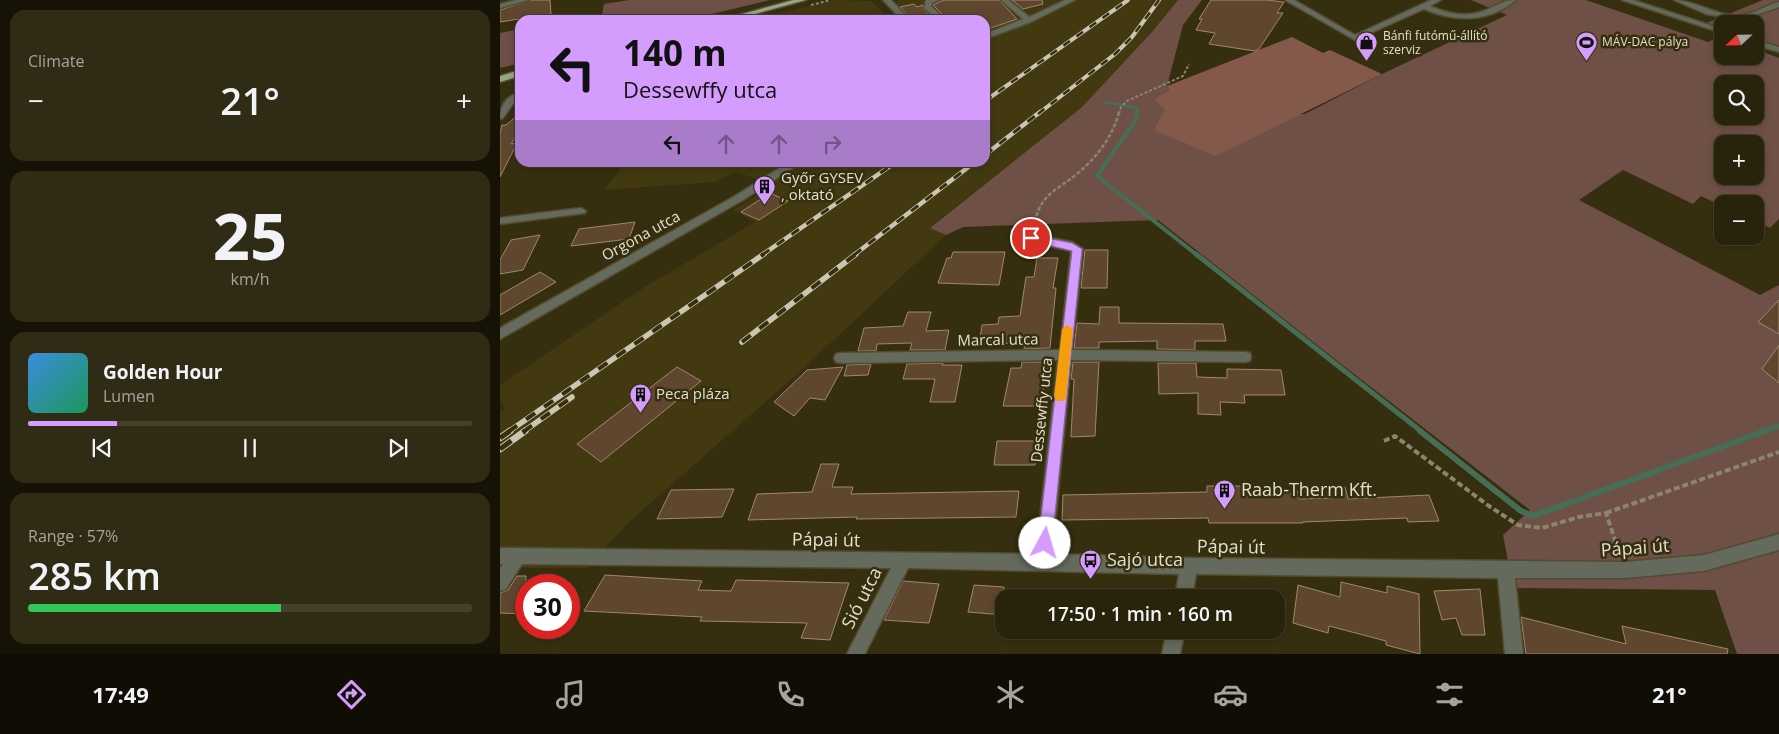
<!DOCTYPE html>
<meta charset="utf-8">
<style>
body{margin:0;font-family:"Open Sans",sans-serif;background:#302b14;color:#f1f3f6;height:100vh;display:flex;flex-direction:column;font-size:19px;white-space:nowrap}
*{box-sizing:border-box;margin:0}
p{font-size:16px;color:#a5a49d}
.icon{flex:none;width:28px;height:28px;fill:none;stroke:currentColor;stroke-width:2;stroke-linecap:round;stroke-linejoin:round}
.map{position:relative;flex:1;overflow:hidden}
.sheet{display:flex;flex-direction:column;gap:10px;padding:10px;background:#161306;width:500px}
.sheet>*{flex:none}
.hud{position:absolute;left:15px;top:15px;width:475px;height:152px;border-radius:15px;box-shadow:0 2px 8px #0003,0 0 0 1px #44402c;background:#d49cfc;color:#111;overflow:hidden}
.needle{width:32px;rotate:248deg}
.buttons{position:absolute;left:1214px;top:15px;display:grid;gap:10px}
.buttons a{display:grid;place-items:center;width:50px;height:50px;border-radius:10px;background:#28230b;box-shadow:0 2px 8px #0003,0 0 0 1px #44402c;font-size:25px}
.speed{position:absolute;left:15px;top:574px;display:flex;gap:10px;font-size:25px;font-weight:700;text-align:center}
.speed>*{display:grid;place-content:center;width:65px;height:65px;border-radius:50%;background:#28230b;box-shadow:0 2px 8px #0003,0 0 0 1px #44402c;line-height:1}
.speed .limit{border:8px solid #d22;background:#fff;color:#111}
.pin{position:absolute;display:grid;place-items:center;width:42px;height:42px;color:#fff;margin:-21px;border:2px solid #fff;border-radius:50%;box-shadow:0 1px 5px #0007}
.me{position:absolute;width:55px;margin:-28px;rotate:6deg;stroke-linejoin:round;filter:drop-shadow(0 0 4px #0008)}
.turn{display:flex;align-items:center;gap:18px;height:105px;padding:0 25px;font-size:22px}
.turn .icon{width:65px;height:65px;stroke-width:2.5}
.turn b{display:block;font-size:35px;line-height:42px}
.lanes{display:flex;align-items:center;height:48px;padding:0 25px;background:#0003;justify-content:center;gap:25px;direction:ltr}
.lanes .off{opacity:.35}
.big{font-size:38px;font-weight:600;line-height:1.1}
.sheet .card{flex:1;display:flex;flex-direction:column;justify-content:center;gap:8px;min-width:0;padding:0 18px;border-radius:15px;background:#302b14}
.sheet .dial{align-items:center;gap:0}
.dial b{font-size:65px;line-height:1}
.song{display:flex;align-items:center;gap:15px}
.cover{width:60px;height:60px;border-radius:8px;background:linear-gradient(135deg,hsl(210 70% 55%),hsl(150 70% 35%))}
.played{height:5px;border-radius:2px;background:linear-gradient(90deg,#d49cfc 20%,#44402c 20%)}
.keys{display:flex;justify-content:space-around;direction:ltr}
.heat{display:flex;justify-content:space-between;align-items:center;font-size:28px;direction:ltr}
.charge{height:8px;border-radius:4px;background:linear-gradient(90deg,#34c759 57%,#44402c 0)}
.trip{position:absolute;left:495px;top:589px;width:290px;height:50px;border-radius:15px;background:#28230b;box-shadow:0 2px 8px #0003,0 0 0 1px #44402c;font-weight:600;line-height:50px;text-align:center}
.menu{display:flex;height:80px;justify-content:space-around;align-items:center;background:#100e04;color:#a5a49d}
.menu .icon{width:35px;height:35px}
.menu .current{color:#d49cfc}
.menu b{font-size:22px;color:#f1f3f6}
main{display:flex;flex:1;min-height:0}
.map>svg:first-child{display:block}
.built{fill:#423910}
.green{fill:#6e5046;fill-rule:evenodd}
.forest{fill:#84594c}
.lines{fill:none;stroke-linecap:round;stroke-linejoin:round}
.stream-far3{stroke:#466e55;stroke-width:3}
.stream-far2{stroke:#466e55;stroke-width:4}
.stream-far1{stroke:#466e55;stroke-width:5}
.stream{stroke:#466e55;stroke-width:6}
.building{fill:#5e472e;stroke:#a1876c}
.minor-casing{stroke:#524b2d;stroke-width:3}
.major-casing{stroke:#524b2d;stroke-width:3}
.path-far2{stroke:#8b856c;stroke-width:2;stroke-dasharray:3 2;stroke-linecap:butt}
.path-far1{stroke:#8b856c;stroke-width:2.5;stroke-dasharray:4 2;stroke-linecap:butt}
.path{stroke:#8b856c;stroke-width:4;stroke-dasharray:6 3;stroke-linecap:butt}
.minor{fill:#646a5c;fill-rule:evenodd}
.major{fill:#97a488;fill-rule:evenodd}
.rail-far3-casing{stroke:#cbc6b2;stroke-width:4}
.rail-far2-casing{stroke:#cbc6b2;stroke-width:4.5}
.rail-far1-casing{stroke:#cbc6b2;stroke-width:5.5}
.rail-casing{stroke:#cbc6b2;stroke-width:7}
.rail-far3{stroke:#362f0f;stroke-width:2.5;stroke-dasharray:8;stroke-linecap:butt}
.rail-far2{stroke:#362f0f;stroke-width:3;stroke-dasharray:9;stroke-linecap:butt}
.rail-far1{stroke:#362f0f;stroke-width:4;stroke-dasharray:11;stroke-linecap:butt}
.rail{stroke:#362f0f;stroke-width:5;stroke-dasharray:14;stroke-linecap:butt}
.route{fill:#d49cfc;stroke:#8a65a4}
.slow{fill:#f59e0b}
.labels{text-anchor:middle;stroke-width:5;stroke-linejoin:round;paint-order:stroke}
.far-poi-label{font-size:12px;fill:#e3dfcd;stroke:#362f0f;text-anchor:start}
.poi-label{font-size:15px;fill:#e3dfcd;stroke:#362f0f;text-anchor:start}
.street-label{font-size:15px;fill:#e3dfcd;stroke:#362f0f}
.near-poi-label{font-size:18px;fill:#e3dfcd;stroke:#362f0f;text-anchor:start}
.near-street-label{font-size:18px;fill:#e3dfcd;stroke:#362f0f}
</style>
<main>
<section class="sheet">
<div class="card"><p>Climate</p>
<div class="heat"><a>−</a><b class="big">21°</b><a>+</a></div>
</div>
<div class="card dial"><b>25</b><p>km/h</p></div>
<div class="card">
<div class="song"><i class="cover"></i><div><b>Golden Hour</b><p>Lumen</p></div></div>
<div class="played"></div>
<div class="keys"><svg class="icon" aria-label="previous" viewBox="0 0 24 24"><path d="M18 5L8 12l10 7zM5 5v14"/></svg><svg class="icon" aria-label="pause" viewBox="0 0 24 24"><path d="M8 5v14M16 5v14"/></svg><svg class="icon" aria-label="next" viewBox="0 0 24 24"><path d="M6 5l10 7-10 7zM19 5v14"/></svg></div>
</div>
<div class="card"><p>Range · 57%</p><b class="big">285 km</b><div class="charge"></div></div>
</section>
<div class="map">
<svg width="1279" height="654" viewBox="0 0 1279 654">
<rect width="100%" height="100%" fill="#362f0f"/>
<!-- built -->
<g class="built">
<path d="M334,0L371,1L390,20H251Z"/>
<path d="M398,0H678L652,32L582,107L430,227L446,235L295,376L129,522L86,568H0V412L6,408L0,401V385L145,287L255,222L233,210L275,184L235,172L215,182L104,190L125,163L485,162V20H409L395,6Z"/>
</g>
<!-- green -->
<g class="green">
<path d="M129,0H270L187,20H101L104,4Z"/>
<path d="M678,0H702L683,25L667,86L669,90L655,101L666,110L805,114L882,74L1007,15L971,0H1086L1208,42L1219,37L1222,38V56H1255V49L1279,58V219L1270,228L1255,221V204H1222V206L1201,196L1193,204L1123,170L1079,200L1260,295L1279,285V654H1237L1215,590L1013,588L1003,535L1030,510L836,360L658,220L463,227L446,235L430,228L582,107L652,32ZM1222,84H1255V116H1222ZM1222,144H1255V176H1222Z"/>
<path d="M1263,0H1279V53L1255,45V24H1222V34L1199,26Z"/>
<path d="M20,29V63L0,68V33Z"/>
</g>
<!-- forest -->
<path class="forest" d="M792,37L823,53L830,50L882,74L716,156L654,130L665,110L654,100L669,90L667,86Z"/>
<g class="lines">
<!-- stream-far3 -->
<path class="stream-far3" d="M604,102L637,108V114"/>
<!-- stream-far2 -->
<path class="stream-far2" d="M637,112V118L597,176L697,255"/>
<!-- stream-far1 -->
<g class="stream-far1">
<path d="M696,254L922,432"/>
<path d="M1261,432L1279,426"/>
</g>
<!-- stream -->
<path class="stream" d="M920,431L1021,511L1033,516L1265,431"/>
</g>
<!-- building -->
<g class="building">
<path d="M31,0H50L51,14L0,22V10Z"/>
<path d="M444,0H499L517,19L485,30V20H448L433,5Z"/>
<path d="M512,0H542L543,4L523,9Z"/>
<path d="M711,0H767L784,2L777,13H783L759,49L755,51L709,44L715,33L696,30L702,19H699Z"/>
<path d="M414,4L417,7L423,5V9L435,20H412L400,7Z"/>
<path d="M20,113V129L11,144L17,143L0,177V133L2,125H6Z"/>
<path d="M270,193L288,201L259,220L241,212Z"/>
<path d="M135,222L129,239L71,246L79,229Z"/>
<path d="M40,235L23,270L0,274V260L11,240Z"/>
<path d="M585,250H608L607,288H581Z"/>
<path d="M453,252H505L499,285L438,283L447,258H451Z"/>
<path d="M537,258H558L553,288H556L550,348L524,349L525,343L479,344L482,325L498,324L499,317L520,316L526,277H534Z"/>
<path d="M40,272L56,282L0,315V295Z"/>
<path d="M1279,300V334L1258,322Z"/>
<path d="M600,307H619V323L723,324L726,341H695V350L657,349V341L599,342V348H574L577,323L599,324Z"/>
<path d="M408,312H431L426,331L449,330L445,350H410L412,343L377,344L376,351H358L364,328L403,326Z"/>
<path d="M1279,345V383L1262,369Z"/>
<path d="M522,362H548L541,406H503L511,368H521Z"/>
<path d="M573,362H599L595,436L571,437L574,379H571Z"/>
<path d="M443,363L442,365H462L455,402H430L435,379H403L407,364Z"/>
<path d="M658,363H696L697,377L727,378V369L781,370L785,395H744L745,403L720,402L721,415L698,414V393L659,394Z"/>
<path d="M371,364L368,375L344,376L347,365Z"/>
<path d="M177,367L201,381L101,462L77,444Z"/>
<path d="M343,367L325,400L310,398L294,416L274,402L307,370Z"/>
<path d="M497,441H538L535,465H494Z"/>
<path d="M321,464H339L332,487H353L351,494L519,491L516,517L356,519L357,517L248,520L257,494L312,492Z"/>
<path d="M707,486H741L742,496H771L770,490H797L799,499L832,498L829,487H845L848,499L929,495L939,521L908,522L907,518L802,522L803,523H709L708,518L562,520L563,495L707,492Z"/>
<path d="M234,489L222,517L157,519L171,490Z"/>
<path d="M105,575L202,581L198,590L231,591L236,580L349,583L330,640L301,638L307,623L200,621L202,617L84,611Z"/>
<path d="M17,576H26V614L0,613V593L8,590Z"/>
<path d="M403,581L439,584L429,623L384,620Z"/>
<path d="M841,582L887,593V586L919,594L920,654L886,645V641L829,626L828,633L793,623L798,585L840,597Z"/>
<path d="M474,585L504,587V615L468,612Z"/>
<path d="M980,589L985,635H962L956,618L942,620L934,591Z"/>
<path d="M1021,617L1126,644L1122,626L1228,649L1227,654H1026Z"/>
</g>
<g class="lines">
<defs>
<g id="minor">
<path d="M16,0H29L0,8V4Z"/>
<path d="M383,0H391L410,20H402Z"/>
<path d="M426,0H439L432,3L431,6L446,20H438L424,8Z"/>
<path d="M501,0H509L529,17L565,0H575L531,22L485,39V34L523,19Z"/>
<path d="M785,0H794L855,35L931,0H941L930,6C949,14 966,18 986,10C997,5 1004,0 1016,0C989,23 954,22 924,9L855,40Z"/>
<path d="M1122,0H1133L1222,29V33Z"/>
<path d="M1174,0C1196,0 1222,19 1242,15C1255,13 1267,5 1279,2V7L1234,23L1230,21L1233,19L1206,14Z"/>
<path d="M1255,40L1279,47V52L1255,45Z"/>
<path d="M13,95L17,98L3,118L0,119C0,109 4,99 13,95Z"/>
<path d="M289,162H302L243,200L0,339V328L235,196Z"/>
<path d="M81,208L86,211L85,213L0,224V218Z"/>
<path d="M531,234L572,242L583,249L572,350L745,352L750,353L751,357L750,361L745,362L571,360L552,554L689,558L1125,562L1204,555L1279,534V550L1204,571L1125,578H1015L1023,654H1005L998,578L696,574L692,598H675L679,574L408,568L365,654H347L391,568L22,564L6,589L0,591V568L3,564H0V548L536,554L558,360L341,363L336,362L334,358L336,354L341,353L560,350L571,251L527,241L525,238Z"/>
<path d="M667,630H685L680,654H662Z"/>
</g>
<g id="major">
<path d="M293,0H306L233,20H220Z"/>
<path d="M20,70V76L0,82V76Z"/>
</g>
</defs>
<!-- minor casing -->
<use href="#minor" class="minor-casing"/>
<!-- major casing -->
<use href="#major" class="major-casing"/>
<!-- path-far2 -->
<g class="path-far2">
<path d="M311,5L330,0"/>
<path d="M619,114L621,107L627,101L683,76L689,64"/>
</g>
<!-- path-far1 -->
<path class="path-far1" d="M534,228C538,195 555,192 578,173C597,157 613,136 619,112"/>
<!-- path -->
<g class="path">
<path d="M884,441L895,436L989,506L1018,525L1042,528L1079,517L1106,513L1120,555"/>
<path d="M1106,513L1279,452"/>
</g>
<!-- minor -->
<use href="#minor" class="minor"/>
<!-- major -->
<use href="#major" class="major"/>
<defs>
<g id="rail-far3">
<path d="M485,101L628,0"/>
<path d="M538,114L615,54L632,37L659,0"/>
</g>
<g id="rail-far2">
<path d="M485,155L540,112"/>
<path d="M262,255L396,162"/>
<path d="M354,255L475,162"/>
</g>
<g id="rail-far1">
<path d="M242,342L356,254"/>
<path d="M8,432L264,254"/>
<path d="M23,432L72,397"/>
</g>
<g id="rail">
<path d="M0,438L10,431"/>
<path d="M0,449L25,431"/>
</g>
</defs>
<!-- rail-far3 casing -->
<use href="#rail-far3" class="rail-far3-casing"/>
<!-- rail-far2 casing -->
<use href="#rail-far2" class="rail-far2-casing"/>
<!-- rail-far1 casing -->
<use href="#rail-far1" class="rail-far1-casing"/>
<!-- rail casing -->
<use href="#rail" class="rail-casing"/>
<!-- rail-far3 -->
<use href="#rail-far3" class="rail-far3"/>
<!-- rail-far2 -->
<use href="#rail-far2" class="rail-far2"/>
<!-- rail-far1 -->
<use href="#rail-far1" class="rail-far1"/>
<!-- rail -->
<use href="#rail" class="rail"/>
</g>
<!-- route -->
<path class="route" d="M531,235L572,243L582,249L552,543L550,548L545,550L540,548L538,543L572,251L527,240L526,238Z"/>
<!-- slow -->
<path class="slow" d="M567,325L573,329L566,397L564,401H556L554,397L562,329Z"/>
<!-- icons -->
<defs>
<symbol id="stadium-pin" viewBox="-11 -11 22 30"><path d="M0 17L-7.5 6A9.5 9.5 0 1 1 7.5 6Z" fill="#d49cfc" stroke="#362f0f"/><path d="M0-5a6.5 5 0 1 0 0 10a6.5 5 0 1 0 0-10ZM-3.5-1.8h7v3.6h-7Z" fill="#111"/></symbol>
<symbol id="shop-pin" viewBox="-11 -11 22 30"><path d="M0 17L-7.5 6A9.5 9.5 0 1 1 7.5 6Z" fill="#d49cfc" stroke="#362f0f"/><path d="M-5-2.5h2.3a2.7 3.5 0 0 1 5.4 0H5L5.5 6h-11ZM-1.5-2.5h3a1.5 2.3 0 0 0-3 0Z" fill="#111"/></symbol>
<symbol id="building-pin" viewBox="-11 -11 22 30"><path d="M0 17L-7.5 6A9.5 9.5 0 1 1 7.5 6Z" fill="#d49cfc" stroke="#362f0f"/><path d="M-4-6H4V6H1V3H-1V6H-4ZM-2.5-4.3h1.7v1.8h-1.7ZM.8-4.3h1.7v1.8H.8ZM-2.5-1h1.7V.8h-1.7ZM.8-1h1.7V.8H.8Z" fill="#111"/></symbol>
<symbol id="bus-pin" viewBox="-11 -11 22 30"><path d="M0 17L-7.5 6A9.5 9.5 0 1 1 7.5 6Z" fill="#d49cfc" stroke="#362f0f"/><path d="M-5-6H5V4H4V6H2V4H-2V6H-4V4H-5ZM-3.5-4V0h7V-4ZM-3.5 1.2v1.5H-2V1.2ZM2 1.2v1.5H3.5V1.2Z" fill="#111"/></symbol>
</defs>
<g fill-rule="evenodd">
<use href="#stadium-pin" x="1074" y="30" width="25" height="34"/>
<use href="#shop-pin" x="854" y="30" width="25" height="34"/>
<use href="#building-pin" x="252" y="174" width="25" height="34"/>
<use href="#building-pin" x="128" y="382" width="25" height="34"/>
<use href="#building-pin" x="712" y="478" width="25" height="34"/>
<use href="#bus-pin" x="578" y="548" width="25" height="34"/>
</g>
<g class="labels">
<!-- far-poi labels -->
<g class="far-poi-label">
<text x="883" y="40">Bánfi futómű-állító<tspan x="883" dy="14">szerviz</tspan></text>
<text x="1102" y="46">MÁV-DAC pálya</text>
</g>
<!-- poi labels -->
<g class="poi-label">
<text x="281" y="183">Győr GYSEV<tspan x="281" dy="17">, oktató</tspan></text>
<text x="156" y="399">Peca pláza</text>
</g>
<!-- street labels -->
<g class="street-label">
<text transform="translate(141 236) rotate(-29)" y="5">Orgona utca</text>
<text transform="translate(498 340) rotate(-1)" y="5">Marcal utca</text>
<text transform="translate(542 410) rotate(-84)" y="5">Dessewffy utca</text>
</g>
<!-- near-poi labels -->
<g class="near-poi-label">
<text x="741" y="496">Raab-Therm Kft.</text>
<text x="607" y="566">Sajó utca</text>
</g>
<!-- near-street labels -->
<g class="near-street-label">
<text transform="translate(326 540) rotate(1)" y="6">Pápai út</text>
<text transform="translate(731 547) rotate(1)" y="6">Pápai út</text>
<text transform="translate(1135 548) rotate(-4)" y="6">Pápai út</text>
<text transform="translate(362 598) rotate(-63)" y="6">Sió utca</text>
</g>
</g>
</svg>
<div class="buttons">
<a><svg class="needle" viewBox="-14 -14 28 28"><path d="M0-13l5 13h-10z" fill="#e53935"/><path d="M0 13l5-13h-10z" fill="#a5a49d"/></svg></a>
<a><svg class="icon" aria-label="search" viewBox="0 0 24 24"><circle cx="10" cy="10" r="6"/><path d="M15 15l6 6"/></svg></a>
<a>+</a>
<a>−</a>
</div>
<div class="speed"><div class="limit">30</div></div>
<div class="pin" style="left:531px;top:238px;background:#d93025"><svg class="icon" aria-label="arrive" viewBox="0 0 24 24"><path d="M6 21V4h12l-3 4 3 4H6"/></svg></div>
<svg class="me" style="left:545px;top:543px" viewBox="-20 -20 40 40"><circle r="19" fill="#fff"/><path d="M0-13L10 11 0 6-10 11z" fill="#d49cfc"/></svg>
<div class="trip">17:50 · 1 min · 160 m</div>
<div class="hud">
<div class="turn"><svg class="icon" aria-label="left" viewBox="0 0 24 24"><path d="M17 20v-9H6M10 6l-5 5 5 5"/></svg><div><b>140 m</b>Dessewffy utca</div></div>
<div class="lanes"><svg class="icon" aria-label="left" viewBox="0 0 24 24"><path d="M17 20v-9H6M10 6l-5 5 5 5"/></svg><svg class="icon off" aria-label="ahead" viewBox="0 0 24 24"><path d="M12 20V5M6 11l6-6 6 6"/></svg><svg class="icon off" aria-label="ahead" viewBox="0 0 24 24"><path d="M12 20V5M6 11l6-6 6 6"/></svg><svg class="icon off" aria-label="right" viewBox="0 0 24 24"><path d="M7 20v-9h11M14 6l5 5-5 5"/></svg></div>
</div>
</div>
</main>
<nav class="menu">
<b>17:49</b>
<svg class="icon current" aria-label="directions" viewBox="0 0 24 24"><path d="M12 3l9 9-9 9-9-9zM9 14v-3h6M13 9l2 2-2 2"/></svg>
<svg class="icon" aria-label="music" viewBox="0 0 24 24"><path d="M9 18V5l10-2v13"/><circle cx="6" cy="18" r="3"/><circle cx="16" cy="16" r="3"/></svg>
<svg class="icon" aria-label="phone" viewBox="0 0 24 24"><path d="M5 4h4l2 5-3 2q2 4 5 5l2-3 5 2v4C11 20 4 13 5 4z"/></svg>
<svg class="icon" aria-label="climate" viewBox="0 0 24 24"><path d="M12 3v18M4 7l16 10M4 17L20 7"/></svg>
<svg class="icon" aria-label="car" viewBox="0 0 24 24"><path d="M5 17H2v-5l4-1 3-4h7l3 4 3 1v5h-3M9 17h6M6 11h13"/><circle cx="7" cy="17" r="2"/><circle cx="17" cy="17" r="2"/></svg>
<svg class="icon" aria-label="filters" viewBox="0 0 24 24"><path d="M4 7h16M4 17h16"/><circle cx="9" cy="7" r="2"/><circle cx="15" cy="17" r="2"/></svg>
<b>21°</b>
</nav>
